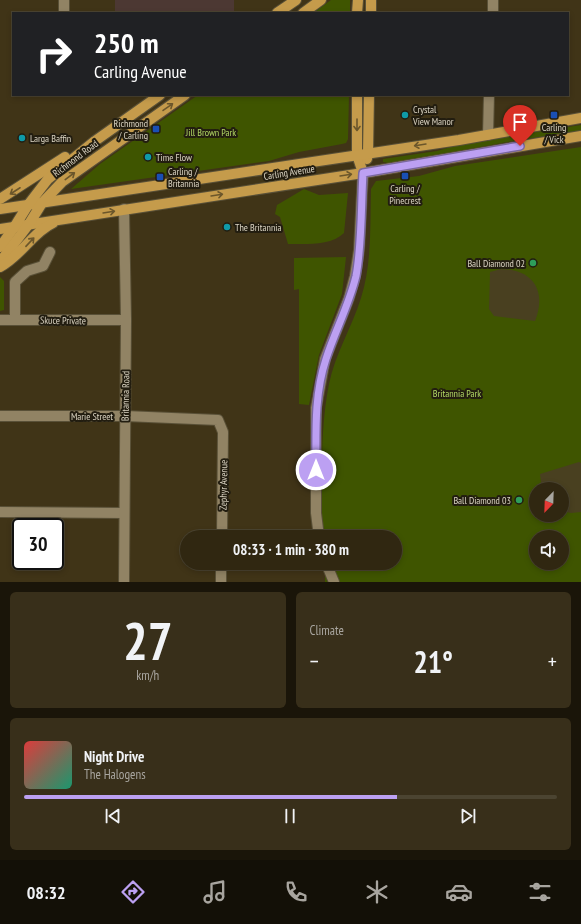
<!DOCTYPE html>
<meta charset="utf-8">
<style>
body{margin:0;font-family:"PT Sans Narrow",sans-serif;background:#382f1a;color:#f1f3f6;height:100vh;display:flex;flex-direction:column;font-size:15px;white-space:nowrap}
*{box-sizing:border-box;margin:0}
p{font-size:13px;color:#a8a59f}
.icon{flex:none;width:22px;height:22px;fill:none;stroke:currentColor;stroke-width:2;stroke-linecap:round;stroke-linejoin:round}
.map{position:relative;height:582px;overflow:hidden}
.panel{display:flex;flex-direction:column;gap:10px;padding:10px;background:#1a1509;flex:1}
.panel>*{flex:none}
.top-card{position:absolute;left:12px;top:12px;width:557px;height:84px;border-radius:0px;box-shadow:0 2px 6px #0003,0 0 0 1px #4b4431;background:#202124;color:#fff;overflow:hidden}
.needle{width:26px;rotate:203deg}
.controls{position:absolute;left:529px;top:482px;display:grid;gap:8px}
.controls a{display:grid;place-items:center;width:40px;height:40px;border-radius:50%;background:#302711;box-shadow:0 2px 6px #0003,0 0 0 1px #4b4431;font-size:20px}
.speed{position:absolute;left:12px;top:518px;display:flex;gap:8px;font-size:20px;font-weight:700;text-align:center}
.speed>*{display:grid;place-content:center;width:52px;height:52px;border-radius:50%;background:#302711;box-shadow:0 2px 6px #0003,0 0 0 1px #4b4431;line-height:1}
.speed .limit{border:2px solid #111;border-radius:6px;background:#fff;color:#111}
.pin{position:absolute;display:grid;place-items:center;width:34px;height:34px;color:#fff;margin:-41px -17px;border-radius:50% 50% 50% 0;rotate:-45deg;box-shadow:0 0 4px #0007}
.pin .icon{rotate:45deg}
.me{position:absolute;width:44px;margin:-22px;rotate:0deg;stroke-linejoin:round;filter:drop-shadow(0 0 3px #0008)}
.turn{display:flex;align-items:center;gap:14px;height:84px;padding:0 16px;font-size:18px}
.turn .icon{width:52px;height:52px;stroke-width:2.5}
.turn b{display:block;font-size:28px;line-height:34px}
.big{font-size:30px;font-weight:700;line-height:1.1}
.panel .tile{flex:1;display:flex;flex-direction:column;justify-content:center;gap:6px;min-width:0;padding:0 14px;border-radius:6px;background:#382f1a}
.panel .dial{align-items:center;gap:0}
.dial b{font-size:52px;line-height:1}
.song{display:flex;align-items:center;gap:12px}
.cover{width:48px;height:48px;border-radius:6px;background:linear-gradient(135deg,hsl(0 70% 55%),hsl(160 70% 35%))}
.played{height:4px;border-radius:2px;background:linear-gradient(90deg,#bca0f2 70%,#4b4431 70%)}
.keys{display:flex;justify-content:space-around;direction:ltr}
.heat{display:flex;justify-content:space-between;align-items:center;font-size:22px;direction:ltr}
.panel .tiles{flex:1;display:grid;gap:10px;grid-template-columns:1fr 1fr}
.tile:last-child{grid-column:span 2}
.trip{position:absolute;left:180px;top:530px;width:222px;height:40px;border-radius:20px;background:#302711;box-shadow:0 2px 6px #0003,0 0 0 1px #4b4431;font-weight:700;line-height:40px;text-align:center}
.dock{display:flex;height:64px;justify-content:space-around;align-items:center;background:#131007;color:#a8a59f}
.dock .icon{width:28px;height:28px}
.dock .selected{color:#bca0f2}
.dock b{font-size:18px;color:#f1f3f6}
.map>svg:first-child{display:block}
.commercial{fill:#4c3833}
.green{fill:#3f5500;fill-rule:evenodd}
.sand{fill:#494020}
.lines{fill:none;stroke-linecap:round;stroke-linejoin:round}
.minor-casing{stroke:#595037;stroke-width:12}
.major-casing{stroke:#595037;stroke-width:12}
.minor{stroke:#918364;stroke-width:10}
.major{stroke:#c59b4b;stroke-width:10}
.oneway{stroke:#6b562b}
.route-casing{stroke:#7a689d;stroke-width:10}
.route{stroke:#bca0f2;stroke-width:7}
.culture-dot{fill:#0f9aa8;stroke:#221d10;stroke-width:1.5}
.transit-dot{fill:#1a4fb4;stroke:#221d10;stroke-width:1.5}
.leisure-dot{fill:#2e9e5b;stroke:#221d10;stroke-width:1.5}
.labels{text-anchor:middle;stroke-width:4;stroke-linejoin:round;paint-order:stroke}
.poi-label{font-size:10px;fill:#dbd4c3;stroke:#221d10;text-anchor:start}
.park-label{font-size:10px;fill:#b2d865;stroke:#221d10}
.street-label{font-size:10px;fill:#dbd4c3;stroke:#221d10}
</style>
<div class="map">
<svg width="581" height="582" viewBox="0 0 581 582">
<rect width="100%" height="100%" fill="#403417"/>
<!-- commercial -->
<rect class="commercial" x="115" y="0" width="119" height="13"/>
<!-- green -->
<g class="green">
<path d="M331,0H350V13H313Z"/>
<path d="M198,95H349L348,139L346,143L342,144L299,152L269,161L71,189L100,164Z"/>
<path d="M581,125V131L513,141L401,162L388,163L383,162V159L437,151L464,143Z"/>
<path d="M581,147V582H325V563H395V537H324L322,520C322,475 320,429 329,384C335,354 352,327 361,298C372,263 370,226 371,189L376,181L419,176L455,166ZM536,489H562V515H536ZM536,537H562V563H536Z"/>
<path d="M304,189L319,195L348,193L344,233C331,246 305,244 288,244L280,217L275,214L277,205Z"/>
<path d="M346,257L342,294L319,355L309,405L299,404V289L294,290V258Z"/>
<path d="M0,277L4,281V310L0,311Z"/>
</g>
<!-- sand -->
<g class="sand">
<path d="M501,269C533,269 547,291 535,321L494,316L489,309L490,272Z"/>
<path d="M579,462L581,463V512L571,513L562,511V489H542L540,474Z"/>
</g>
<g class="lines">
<defs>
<g id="minor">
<path d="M64,13V0"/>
<path d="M493,13V0"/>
<path d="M488,135L489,95"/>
<path d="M15,319V282L27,271L43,266L50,252"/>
<path d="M0,320H126"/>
<path d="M0,416H125L218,420L223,432L222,537"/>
<path d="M0,512L124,513"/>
<path d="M319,537L316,513V408L325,359L349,298L355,276L359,250L363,173"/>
<path d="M326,563L334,582"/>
<path d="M124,582L126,320L124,209"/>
<path d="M221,582V563"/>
</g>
<g id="major">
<path d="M371,0V13"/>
<path d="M277,13L296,0"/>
<path d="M303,13L321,0"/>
<path d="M357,13L358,0"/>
<path d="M357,95V155L363,173"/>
<path d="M367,159L368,153L369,95"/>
<path d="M0,199L65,157"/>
<path d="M0,209L459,140L581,118"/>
<path d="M0,229L363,173L581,136"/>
<path d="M0,247L15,226L28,205L48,179L95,141L160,95"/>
<path d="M0,262L29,224L42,203L62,182L185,95"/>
<path d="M0,267C21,256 33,232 53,223"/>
</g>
</defs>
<!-- minor casing -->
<use href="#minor" class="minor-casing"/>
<!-- major casing -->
<use href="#major" class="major-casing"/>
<!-- minor -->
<use href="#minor" class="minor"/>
<!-- major -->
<use href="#major" class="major"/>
</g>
<!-- one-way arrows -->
<defs><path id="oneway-shaft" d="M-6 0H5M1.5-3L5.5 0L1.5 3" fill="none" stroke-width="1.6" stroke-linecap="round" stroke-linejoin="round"/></defs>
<g class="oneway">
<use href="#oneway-shaft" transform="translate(168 107) rotate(-35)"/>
<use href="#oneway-shaft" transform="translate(357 125) rotate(90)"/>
<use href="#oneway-shaft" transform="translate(420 145) rotate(171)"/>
<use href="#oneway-shaft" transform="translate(346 175) rotate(-9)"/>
<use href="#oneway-shaft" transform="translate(70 176) rotate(-37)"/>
<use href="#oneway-shaft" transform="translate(15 191) rotate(147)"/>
<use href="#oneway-shaft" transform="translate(217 195) rotate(-9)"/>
<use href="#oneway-shaft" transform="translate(109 212) rotate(-9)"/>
<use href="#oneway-shaft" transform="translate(30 242) rotate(-47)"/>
</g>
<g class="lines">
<defs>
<path id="route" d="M316,470C316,433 314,395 326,359C335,331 349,305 356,276C362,245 361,205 363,173L520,146"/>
</defs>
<!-- route casing -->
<use href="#route" class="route-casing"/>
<!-- route -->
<use href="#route" class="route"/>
</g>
<!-- markers -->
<g class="culture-dot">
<circle cx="405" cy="115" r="4"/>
<circle cx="22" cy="138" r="4"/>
<circle cx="148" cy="157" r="4"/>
<circle cx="227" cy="227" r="4"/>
</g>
<g class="transit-dot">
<rect x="550" y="111" width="8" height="8" rx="2"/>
<rect x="152" y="125" width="8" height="8" rx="2"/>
<rect x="401" y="172" width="8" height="8" rx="2"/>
<rect x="156" y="173" width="8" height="8" rx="2"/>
</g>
<g class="leisure-dot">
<circle cx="533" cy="263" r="4"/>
<circle cx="519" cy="500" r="4"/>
</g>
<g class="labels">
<!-- poi labels -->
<g class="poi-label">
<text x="413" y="113">Crystal<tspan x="413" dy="12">View Manor</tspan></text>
<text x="148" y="127" text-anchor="end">Richmond<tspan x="148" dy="12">/ Carling</tspan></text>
<text x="554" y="131" text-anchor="middle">Carling<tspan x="554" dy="12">/ Vick</tspan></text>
<text x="30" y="142">Larga Baffin</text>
<text x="156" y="161">Time Flow</text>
<text x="168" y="175">Carling /<tspan x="168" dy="12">Britannia</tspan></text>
<text x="405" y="192" text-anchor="middle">Carling /<tspan x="405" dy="12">Pinecrest</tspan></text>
<text x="235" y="231">The Britannia</text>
<text x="525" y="267" text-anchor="end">Ball Diamond 02</text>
<text x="511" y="504" text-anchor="end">Ball Diamond 03</text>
</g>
<!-- park labels -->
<g class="park-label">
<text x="211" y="136">Jill Brown Park</text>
<text x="457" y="397">Britannia Park</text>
</g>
<!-- street labels -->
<g class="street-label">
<text transform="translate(75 158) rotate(-37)" y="4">Richmond Road</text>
<text transform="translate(289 172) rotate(-9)" y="4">Carling Avenue</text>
<text transform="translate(63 320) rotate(1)" y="4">Skuce Private</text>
<text transform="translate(125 396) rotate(-89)" y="4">Britannia Road</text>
<text x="92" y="420">Marie Street</text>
<text transform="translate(223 485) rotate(-89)" y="4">Zephyr Avenue</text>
</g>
</g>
</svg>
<div class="controls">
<a><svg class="needle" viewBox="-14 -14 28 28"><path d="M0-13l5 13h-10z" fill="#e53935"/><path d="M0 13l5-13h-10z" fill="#a8a59f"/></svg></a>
<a><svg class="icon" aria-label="sound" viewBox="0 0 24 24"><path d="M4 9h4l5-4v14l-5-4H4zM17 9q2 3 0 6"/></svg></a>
</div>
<div class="speed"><div class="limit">30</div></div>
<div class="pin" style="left:520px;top:146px;background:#d93025"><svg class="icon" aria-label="arrive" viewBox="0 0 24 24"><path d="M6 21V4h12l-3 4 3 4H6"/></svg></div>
<svg class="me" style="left:316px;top:470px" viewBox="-20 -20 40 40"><circle r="17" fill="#bca0f2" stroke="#fff" stroke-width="3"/><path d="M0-11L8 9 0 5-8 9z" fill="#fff"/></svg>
<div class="trip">08:33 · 1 min · 380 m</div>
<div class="top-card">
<div class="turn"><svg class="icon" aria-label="right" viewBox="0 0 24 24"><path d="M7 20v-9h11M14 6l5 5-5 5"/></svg><div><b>250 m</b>Carling Avenue</div></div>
</div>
</div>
<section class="panel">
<div class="tiles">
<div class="tile dial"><b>27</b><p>km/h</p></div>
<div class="tile"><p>Climate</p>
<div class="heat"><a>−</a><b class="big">21°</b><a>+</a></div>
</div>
<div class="tile">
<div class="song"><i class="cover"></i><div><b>Night Drive</b><p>The Halogens</p></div></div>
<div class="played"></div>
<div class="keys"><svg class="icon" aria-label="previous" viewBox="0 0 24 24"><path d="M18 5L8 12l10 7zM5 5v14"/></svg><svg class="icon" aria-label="pause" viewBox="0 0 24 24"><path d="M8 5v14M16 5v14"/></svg><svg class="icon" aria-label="next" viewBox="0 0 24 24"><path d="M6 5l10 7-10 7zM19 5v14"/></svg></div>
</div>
</div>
</section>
<nav class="dock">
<b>08:32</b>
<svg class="icon selected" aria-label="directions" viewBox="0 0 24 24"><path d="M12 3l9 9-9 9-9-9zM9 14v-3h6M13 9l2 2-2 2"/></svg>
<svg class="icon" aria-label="music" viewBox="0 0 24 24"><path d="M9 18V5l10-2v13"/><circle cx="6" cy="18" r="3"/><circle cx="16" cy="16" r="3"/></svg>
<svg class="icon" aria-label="phone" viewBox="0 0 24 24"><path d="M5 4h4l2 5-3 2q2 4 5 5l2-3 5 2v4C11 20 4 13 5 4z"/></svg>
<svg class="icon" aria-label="climate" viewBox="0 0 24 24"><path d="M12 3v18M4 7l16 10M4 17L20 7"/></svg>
<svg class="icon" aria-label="car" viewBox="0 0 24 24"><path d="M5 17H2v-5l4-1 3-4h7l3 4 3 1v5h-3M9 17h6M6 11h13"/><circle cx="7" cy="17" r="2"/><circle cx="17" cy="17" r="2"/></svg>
<svg class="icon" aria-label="filters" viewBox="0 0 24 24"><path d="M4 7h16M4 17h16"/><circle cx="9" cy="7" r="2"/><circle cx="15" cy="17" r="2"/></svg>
</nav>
